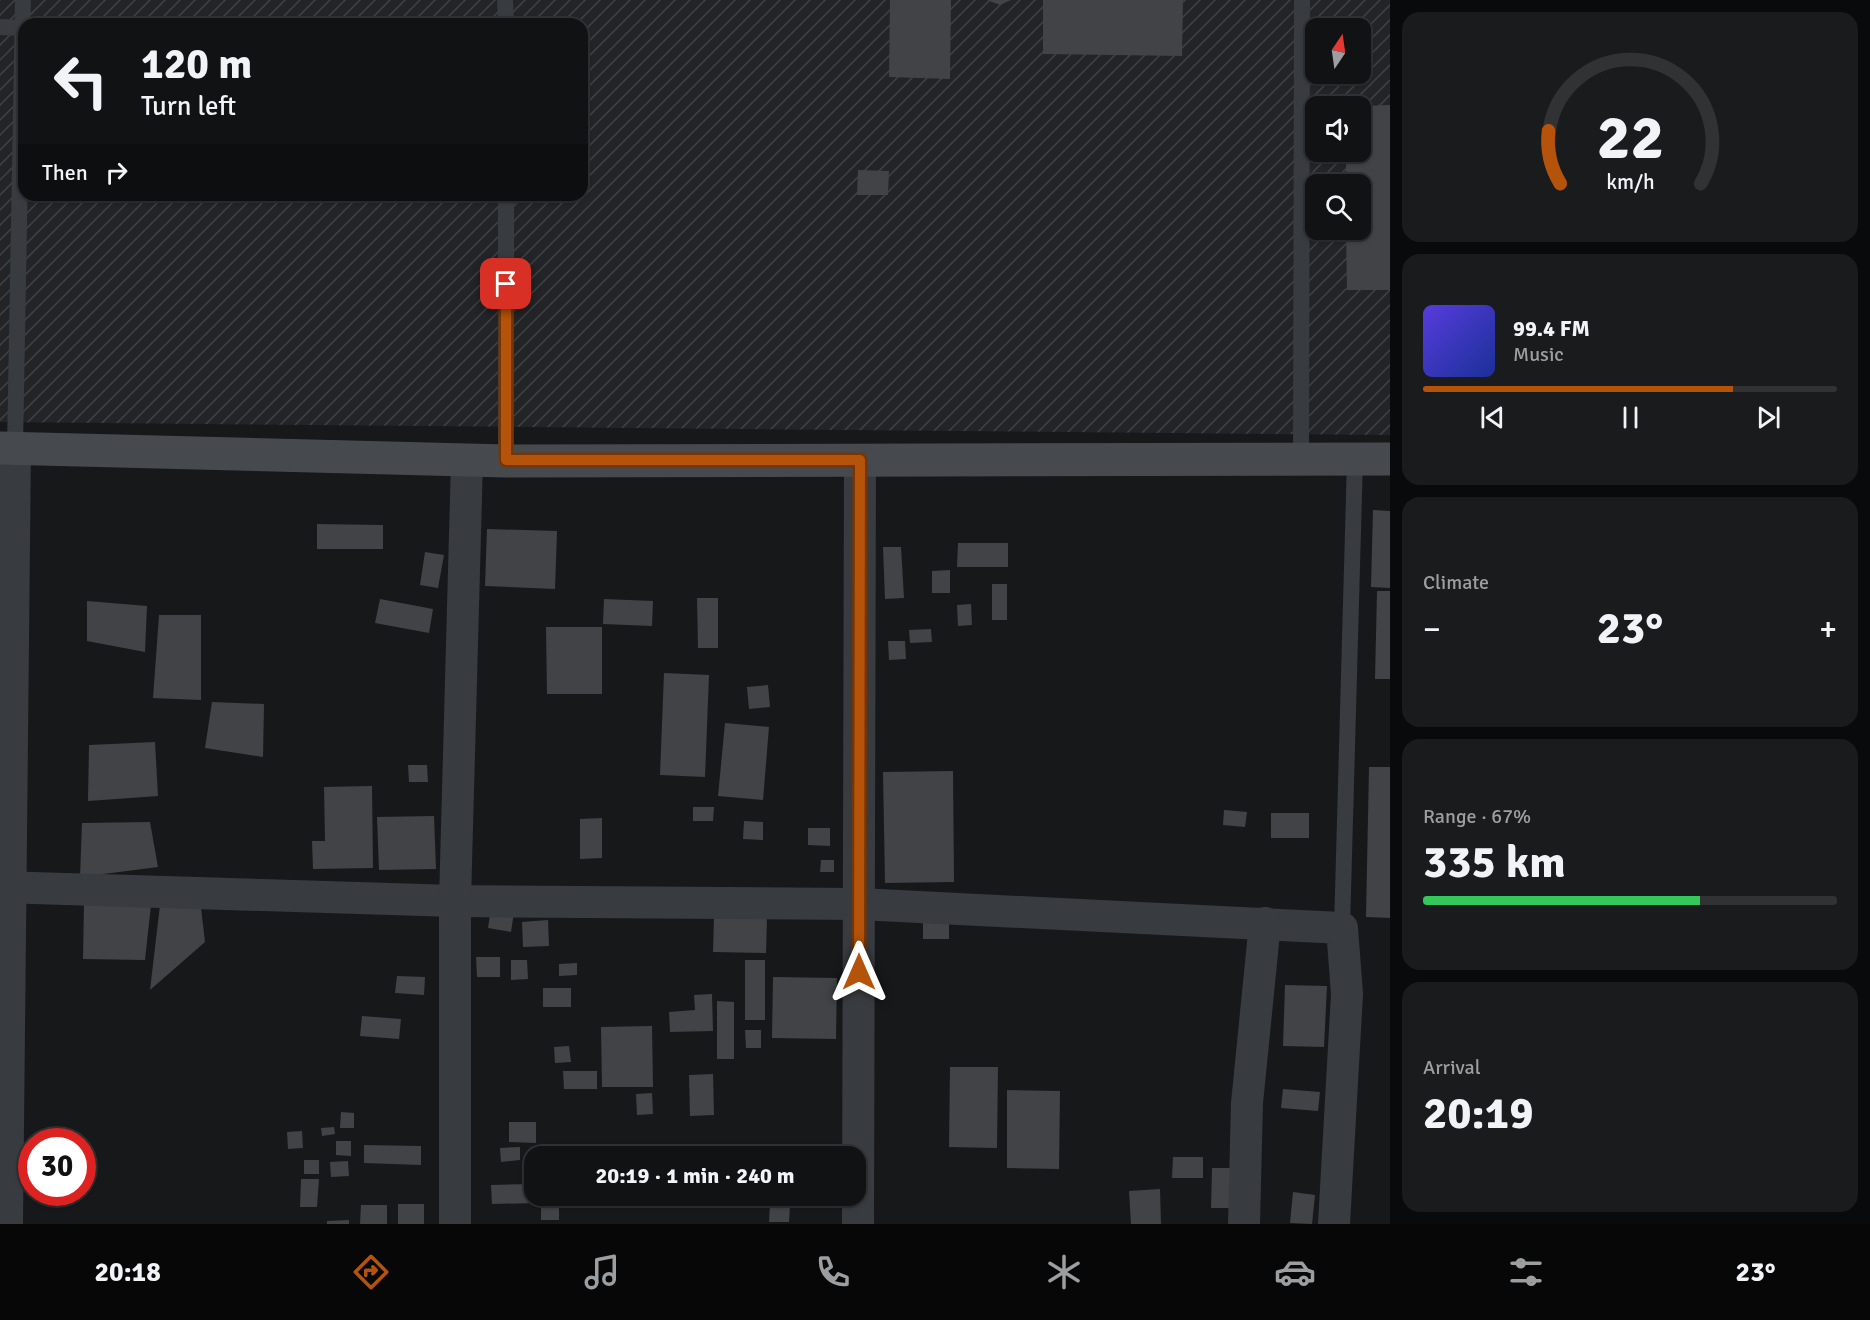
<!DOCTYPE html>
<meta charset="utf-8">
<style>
body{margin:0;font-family:Signika,sans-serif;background:#1a1b1d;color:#f1f3f6;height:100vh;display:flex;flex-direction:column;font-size:22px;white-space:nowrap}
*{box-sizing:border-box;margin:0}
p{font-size:20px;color:#9c9ea0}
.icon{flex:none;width:33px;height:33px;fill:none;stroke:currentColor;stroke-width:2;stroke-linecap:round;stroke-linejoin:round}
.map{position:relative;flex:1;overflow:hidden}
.drawer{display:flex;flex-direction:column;gap:12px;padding:12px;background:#090a0b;width:480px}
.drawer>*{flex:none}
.banner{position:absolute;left:18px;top:18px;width:570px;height:183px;border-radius:18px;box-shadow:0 2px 4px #0004,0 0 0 2px #303234;background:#111214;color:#f1f3f6;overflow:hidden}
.needle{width:39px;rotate:13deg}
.tools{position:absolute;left:1305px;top:18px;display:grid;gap:12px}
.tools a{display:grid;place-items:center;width:66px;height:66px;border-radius:12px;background:#111214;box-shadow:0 2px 4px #0004,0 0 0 2px #303234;font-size:30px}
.speed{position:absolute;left:18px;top:1128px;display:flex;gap:12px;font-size:30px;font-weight:700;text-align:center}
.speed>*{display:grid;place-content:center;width:78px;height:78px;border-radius:50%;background:#111214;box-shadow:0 2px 4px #0004,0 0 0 2px #303234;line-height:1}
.speed .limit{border:9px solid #d22;background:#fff;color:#111}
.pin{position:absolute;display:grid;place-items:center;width:51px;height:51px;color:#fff;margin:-26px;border-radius:12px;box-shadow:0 3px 9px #0006}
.me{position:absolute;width:66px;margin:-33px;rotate:0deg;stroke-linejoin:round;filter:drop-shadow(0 0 4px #0008)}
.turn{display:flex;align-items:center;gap:21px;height:126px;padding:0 24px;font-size:27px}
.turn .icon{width:78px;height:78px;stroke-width:2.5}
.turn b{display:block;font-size:42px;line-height:51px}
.then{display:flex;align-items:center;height:57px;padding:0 24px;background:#0003;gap:12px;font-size:22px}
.big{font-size:45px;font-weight:700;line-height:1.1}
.drawer .card{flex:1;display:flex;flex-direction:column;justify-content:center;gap:9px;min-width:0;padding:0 21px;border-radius:18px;background:#1a1b1d}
.drawer .dial{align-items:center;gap:0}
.dial svg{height:156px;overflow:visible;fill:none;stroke:#303234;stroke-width:7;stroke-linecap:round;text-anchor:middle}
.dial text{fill:#f1f3f6;stroke:none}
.song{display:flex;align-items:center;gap:18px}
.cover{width:72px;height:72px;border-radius:9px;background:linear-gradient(135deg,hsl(250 70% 55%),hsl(230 70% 35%))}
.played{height:6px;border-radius:3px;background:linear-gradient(90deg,#b45309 75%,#303234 75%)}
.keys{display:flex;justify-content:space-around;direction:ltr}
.heat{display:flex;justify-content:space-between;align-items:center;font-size:33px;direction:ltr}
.charge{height:9px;border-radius:4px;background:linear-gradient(90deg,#34c759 67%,#303234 0)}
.trip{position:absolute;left:524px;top:1146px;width:342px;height:60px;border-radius:18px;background:#111214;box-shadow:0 2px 4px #0004,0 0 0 2px #303234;font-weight:700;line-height:60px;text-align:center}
.tab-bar{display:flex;height:96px;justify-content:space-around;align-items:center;background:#070708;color:#9c9ea0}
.tab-bar .icon{width:42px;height:42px}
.tab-bar .current{color:#b45309}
.tab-bar b{font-size:27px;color:#f1f3f6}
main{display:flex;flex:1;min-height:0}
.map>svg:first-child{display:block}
.industrial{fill:url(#industrial-furrows);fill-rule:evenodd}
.building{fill:#414347}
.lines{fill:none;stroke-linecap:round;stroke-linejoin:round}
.lane{stroke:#383b3f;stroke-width:16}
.street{stroke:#383b3f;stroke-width:32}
.secondary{stroke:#464a4f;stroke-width:33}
.route-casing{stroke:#753606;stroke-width:15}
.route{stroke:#b45309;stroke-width:10}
</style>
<main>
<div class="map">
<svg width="1390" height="1224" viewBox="0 0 1390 1224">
<defs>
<pattern id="industrial-furrows" width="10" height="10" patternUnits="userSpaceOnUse" patternTransform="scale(1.5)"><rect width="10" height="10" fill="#232427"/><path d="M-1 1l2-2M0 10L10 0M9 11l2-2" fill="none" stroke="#404144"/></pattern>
</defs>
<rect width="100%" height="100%" fill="#17181a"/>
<!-- industrial -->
<path class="industrial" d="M0,0H1390V435L0,422ZM24,24H582V195H24ZM1316,28H1360V74H1316ZM1316,106H1360V152H1316ZM1316,184H1360V230H1316Z"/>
<!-- building -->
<g class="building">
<path d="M890,0H951L950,79L889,77Z"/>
<path d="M987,0H1011L1000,5Z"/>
<path d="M1043,0H1183L1182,56L1043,54Z"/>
<path d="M1390,105V290H1347L1346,230H1360V184H1346V152H1360V106Z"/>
<path d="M858,170L889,171L888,195H857Z"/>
<path d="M1373,510L1390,511V588L1371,587Z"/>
<path d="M317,524L383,525V549H317Z"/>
<path d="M487,529L557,531L555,589L485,586Z"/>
<path d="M958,543H1008V567H957Z"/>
<path d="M883,547H901L904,598L885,599Z"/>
<path d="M425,552L444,555L438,588L420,585Z"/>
<path d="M950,570V593H932V571Z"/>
<rect x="992" y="584" width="15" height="36"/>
<path d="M1377,591H1390V679H1375Z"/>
<path d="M697,598H718V648H698Z"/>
<path d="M380,599L433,609L429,633L375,623Z"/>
<path d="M604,599L653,601L652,626L603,624Z"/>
<path d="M87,601L147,606L145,652L87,641Z"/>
<path d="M971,604L972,625L958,626L957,605Z"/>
<path d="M159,615H201V700L153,698Z"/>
<path d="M546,627H602V694H547Z"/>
<path d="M931,629L932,642L910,643L909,630Z"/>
<path d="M888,641H905L906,659L889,660Z"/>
<path d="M664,673L709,675L705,777L660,775Z"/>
<path d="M768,685L770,707L749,709L747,687Z"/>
<path d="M212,702L264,704L263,757L205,748Z"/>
<path d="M725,723L769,727L763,800L718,796Z"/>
<path d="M155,742L158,796L88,801L89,745Z"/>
<path d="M408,765H427L428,782H409Z"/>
<path d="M1369,767H1390V918L1366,917Z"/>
<path d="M953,771L954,882L885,883L883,772Z"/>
<path d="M372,786L373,868L313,869L312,841H325L324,787Z"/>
<path d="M693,807H714L713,821H693Z"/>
<path d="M1224,810L1247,812L1245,827L1223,825Z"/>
<rect x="1271" y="813" width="38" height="25"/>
<path d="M434,816L436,869L379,870L377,817Z"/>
<path d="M602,818V858L580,859V819Z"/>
<path d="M744,821L763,822V840L743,839Z"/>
<path d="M150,822L158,867L80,877L82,823Z"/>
<path d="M808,828H830V846L808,845Z"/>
<path d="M821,860H834V872H820Z"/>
<path d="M84,903L151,905L145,960L83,959Z"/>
<path d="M160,905L201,908L205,942L150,990Z"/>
<path d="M491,909L514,912L511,932L488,928Z"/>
<path d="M714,916L767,917L766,953L713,952Z"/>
<path d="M548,920L549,946L523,947L522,922Z"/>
<rect x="923" y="920" width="26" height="19"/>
<path d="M476,957H500V977H477Z"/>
<path d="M511,960H527L528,979L511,980Z"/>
<rect x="745" y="960" width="20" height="60"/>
<path d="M577,963V975L559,976V964Z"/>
<path d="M397,976L425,977L424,995L395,993Z"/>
<path d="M773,977L837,978L836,1039L772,1038Z"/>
<path d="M1285,985L1327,986L1324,1047L1283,1046Z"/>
<rect x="543" y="988" width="28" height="19"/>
<path d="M712,994L713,1031L670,1032L669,1012L695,1010L694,995Z"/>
<path d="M717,1001L734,1002V1059H717Z"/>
<path d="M362,1016L401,1019L399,1039L360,1036Z"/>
<path d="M652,1026L653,1087H602L601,1027Z"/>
<path d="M745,1030H761V1048H746Z"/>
<path d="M569,1046L571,1062L555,1063L554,1047Z"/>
<path d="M950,1067H998L997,1148L949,1147Z"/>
<path d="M563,1071H597V1089H564Z"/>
<path d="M713,1074L714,1115L690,1116L689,1075Z"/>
<path d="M1283,1089L1320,1092L1318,1111L1281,1108Z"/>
<path d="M1007,1090L1060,1091L1059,1169L1007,1168Z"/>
<path d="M652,1093L653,1114L637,1115L636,1094Z"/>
<path d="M341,1112L354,1113V1128H340Z"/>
<path d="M509,1122H536V1143L509,1142Z"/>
<path d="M334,1127L335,1134L322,1136L321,1128Z"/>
<path d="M302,1131L303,1148L288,1149L287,1132Z"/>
<path d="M336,1141H351V1156L336,1155Z"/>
<path d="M364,1145L421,1146V1165L364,1163Z"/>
<path d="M652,1146L653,1156H629L628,1148Z"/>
<path d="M520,1147V1160L501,1162L500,1148Z"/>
<path d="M1173,1157H1203V1178H1172Z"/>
<rect x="304" y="1160" width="15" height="14"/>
<path d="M348,1161L349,1176L331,1177L330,1162Z"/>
<path d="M1212,1168H1231L1230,1208H1211Z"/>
<path d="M301,1179H319L317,1207H300Z"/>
<path d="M534,1184V1196H539V1203L492,1204L491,1185Z"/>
<path d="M1160,1189L1161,1224H1131L1129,1191Z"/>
<path d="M1293,1192L1315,1195L1312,1224L1290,1223Z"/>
<path d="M597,1196H628V1200L598,1201Z"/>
<rect x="398" y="1204" width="26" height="20"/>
<path d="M770,1204L790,1205L789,1222H769Z"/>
<path d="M361,1205H387V1224H360Z"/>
<rect x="541" y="1206" width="18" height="14"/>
<path d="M349,1220V1224H327V1221Z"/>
</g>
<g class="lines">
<!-- lane -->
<g class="lane">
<path d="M505,0L506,24"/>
<path d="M0,27L24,28"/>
<path d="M506,195V461"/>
<path d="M15,448L23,0"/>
<path d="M1301,459L1302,0"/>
<path d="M1342,928L1355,459"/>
</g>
<!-- street -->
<g class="street">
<path d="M0,887L455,901L859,904L1342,928L1347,994L1334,1224"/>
<path d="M7,1224L15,448"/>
<path d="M455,1224V901L467,460"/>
<path d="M858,1224L860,460"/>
<path d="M1244,1224L1247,1103L1265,923"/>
</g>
<!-- secondary -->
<path class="secondary" d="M0,448L506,461L1390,459"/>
</g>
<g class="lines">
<defs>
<path id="route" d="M506,284V460H860L859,972"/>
</defs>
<!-- route casing -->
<use href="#route" class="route-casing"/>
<!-- route -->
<use href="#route" class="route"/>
</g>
</svg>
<div class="tools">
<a><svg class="needle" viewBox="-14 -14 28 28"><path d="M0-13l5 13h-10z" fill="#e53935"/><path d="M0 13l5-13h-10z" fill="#9c9ea0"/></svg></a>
<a><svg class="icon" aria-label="sound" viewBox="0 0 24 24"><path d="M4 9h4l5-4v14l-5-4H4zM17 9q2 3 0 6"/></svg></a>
<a><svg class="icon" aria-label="search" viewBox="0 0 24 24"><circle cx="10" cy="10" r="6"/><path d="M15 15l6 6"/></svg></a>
</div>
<div class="speed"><div class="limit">30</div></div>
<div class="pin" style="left:506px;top:284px;background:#d93025"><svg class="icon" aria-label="arrive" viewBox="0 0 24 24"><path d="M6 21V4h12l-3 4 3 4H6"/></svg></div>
<svg class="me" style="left:859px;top:972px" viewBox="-20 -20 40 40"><path d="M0-17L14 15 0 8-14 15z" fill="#b45309" stroke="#fff" stroke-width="4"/></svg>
<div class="trip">20:19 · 1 min · 240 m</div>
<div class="banner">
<div class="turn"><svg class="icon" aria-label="left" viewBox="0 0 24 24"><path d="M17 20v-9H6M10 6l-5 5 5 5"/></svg><div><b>120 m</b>Turn left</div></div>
<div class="then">Then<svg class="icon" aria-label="right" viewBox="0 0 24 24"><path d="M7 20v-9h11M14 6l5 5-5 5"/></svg></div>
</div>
</div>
<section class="drawer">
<div class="card dial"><svg viewBox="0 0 100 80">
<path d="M14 69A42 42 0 1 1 86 69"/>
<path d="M14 69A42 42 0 0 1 8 42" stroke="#b45309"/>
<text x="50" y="56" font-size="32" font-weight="700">22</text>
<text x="50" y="72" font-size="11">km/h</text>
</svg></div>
<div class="card">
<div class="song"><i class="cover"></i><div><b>99.4 FM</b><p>Music</p></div></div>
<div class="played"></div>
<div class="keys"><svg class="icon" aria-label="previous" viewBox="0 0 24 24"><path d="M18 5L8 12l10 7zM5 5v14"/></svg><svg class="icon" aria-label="pause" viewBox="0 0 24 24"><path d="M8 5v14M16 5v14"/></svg><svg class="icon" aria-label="next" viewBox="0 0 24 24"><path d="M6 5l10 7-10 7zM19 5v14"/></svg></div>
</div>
<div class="card"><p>Climate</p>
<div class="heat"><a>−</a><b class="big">23°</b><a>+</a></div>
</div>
<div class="card"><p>Range · 67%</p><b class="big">335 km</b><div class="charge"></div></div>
<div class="card"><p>Arrival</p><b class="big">20:19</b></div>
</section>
</main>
<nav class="tab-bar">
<b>20:18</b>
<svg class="icon current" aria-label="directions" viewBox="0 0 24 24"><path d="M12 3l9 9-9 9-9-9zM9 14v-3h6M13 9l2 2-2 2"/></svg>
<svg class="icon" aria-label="music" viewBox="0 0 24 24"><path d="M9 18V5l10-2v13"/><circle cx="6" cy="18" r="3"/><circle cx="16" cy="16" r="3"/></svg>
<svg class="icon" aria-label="phone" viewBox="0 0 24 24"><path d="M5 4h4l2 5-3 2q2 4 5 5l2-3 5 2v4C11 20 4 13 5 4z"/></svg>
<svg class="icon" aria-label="climate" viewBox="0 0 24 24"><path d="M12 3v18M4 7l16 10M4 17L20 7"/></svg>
<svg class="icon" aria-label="car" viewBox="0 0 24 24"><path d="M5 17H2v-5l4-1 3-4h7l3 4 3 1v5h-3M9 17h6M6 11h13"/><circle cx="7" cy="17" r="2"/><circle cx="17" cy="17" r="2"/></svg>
<svg class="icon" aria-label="filters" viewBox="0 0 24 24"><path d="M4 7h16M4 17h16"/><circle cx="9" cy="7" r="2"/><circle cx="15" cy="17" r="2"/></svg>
<b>23°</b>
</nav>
